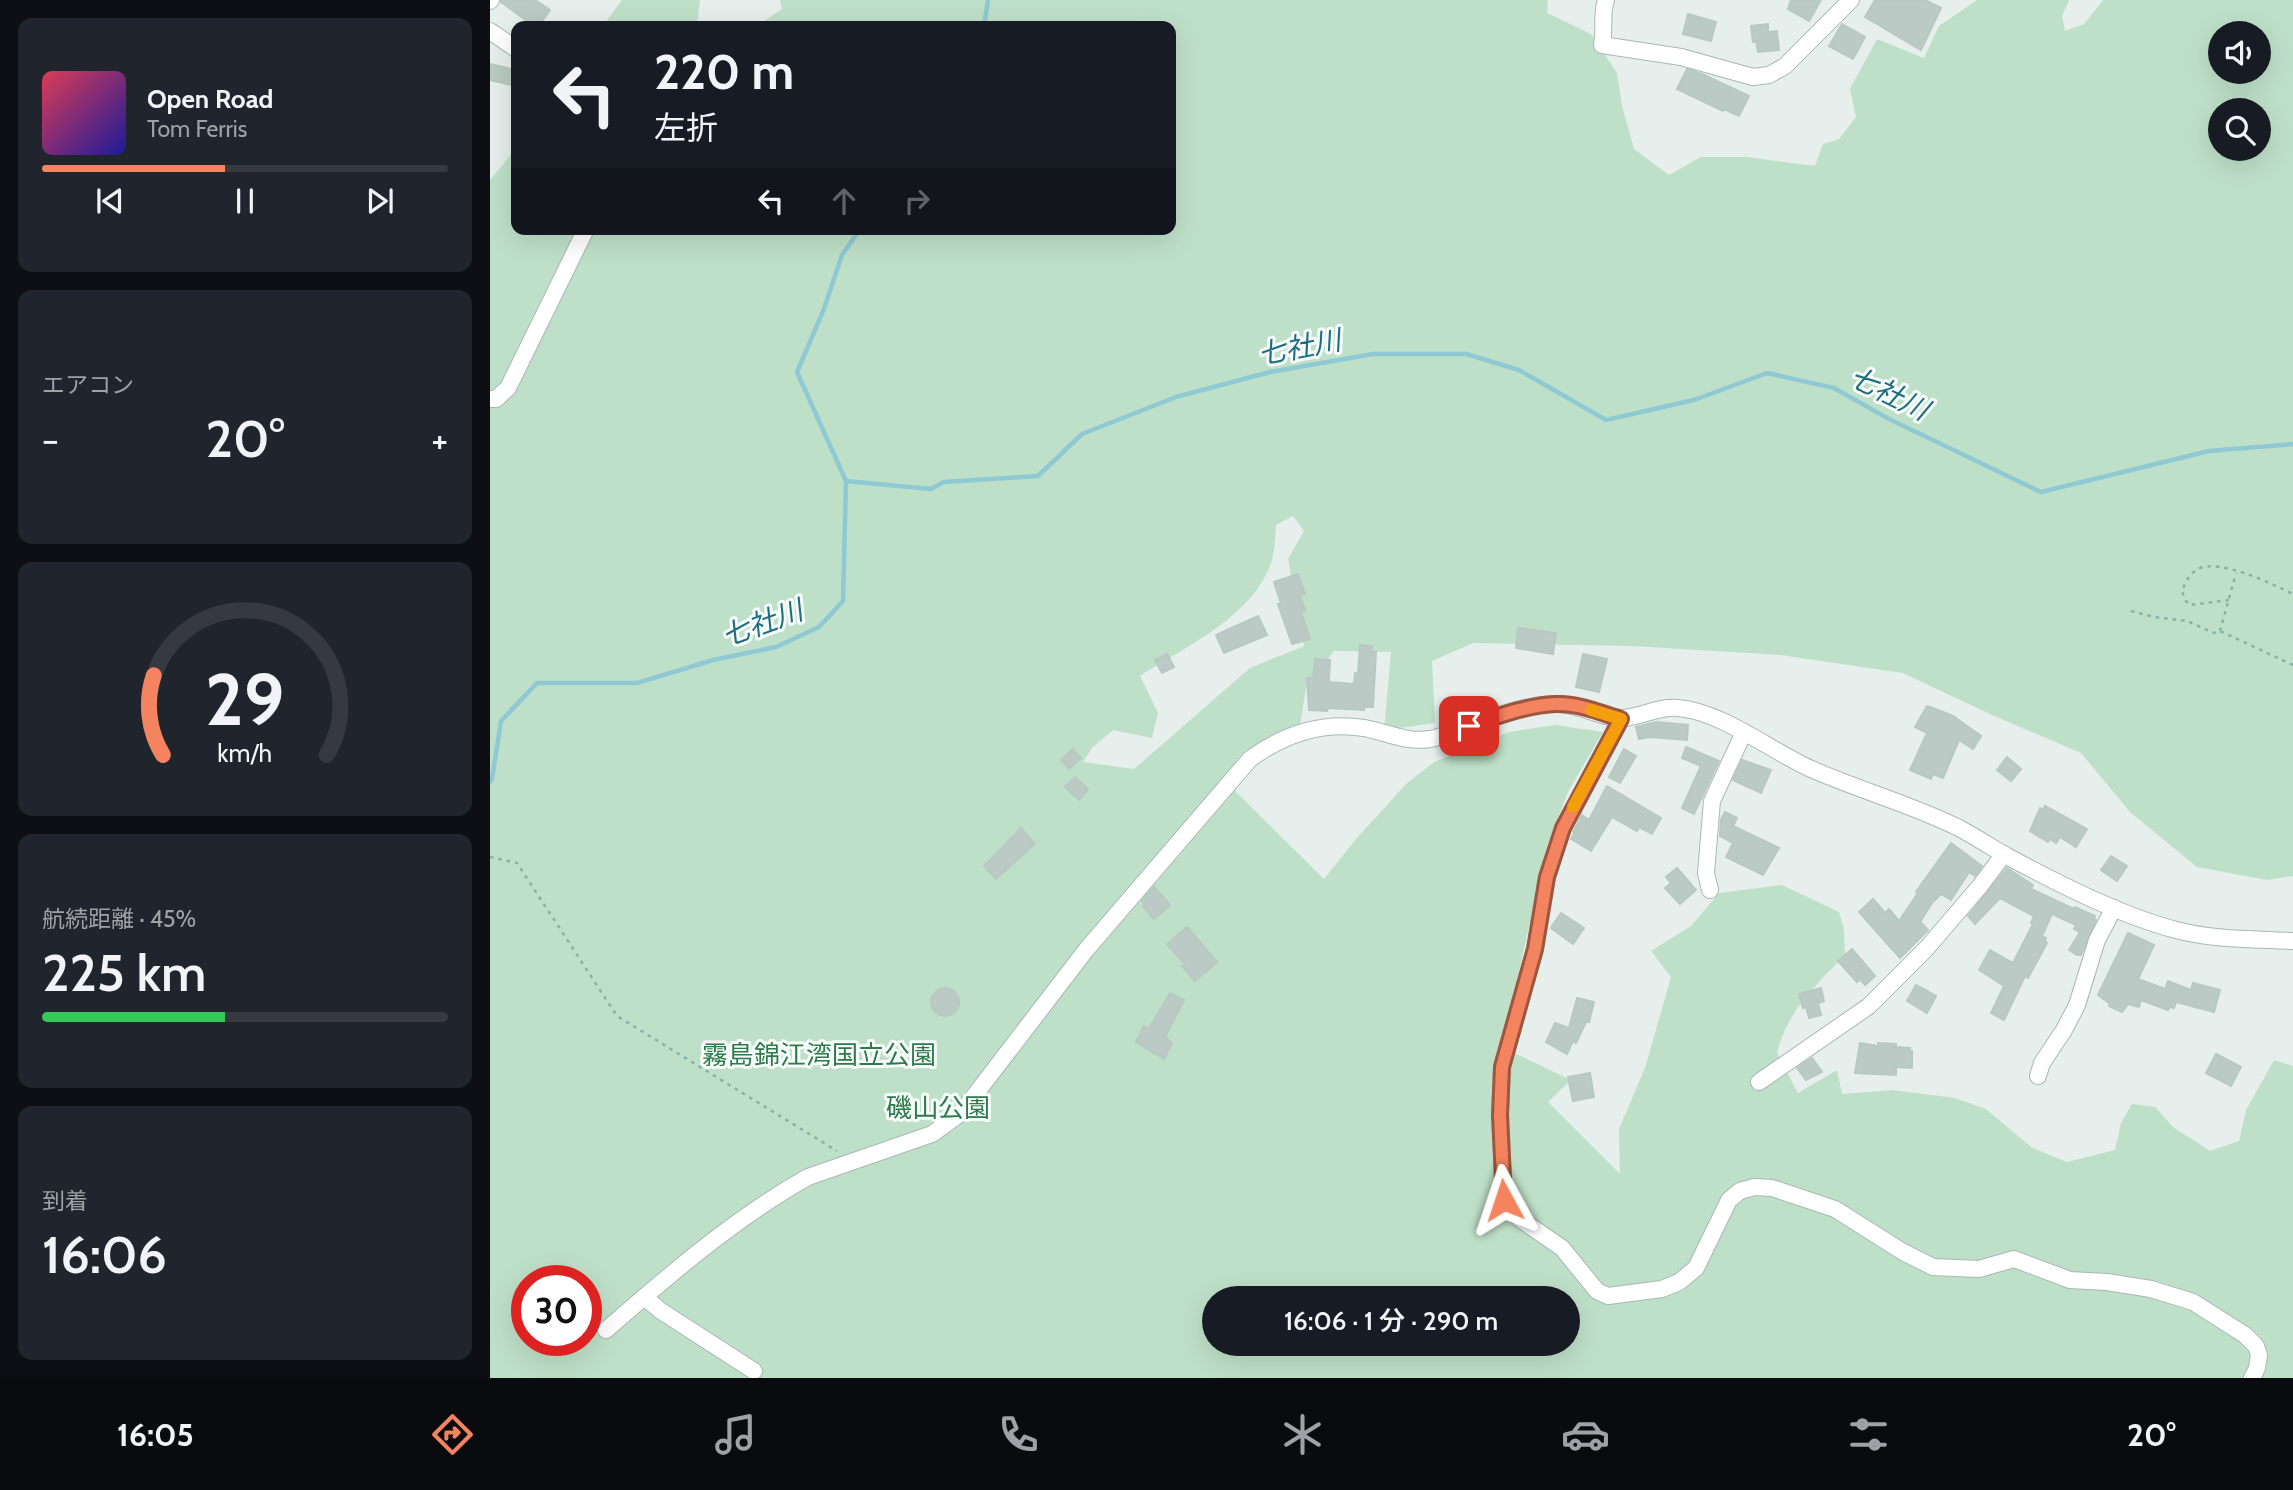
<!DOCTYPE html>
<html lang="ja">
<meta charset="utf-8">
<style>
body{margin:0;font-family:Cabin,"Noto Sans JP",sans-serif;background:#20242c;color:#f1f3f6;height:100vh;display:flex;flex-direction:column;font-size:26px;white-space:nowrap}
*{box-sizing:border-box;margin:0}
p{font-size:23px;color:#9ea1a6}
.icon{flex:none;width:38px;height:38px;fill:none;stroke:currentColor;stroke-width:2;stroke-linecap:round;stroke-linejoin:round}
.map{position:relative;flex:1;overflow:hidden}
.details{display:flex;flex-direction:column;gap:18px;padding:18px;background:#0d0f14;width:490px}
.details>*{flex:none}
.guide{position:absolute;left:21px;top:21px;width:665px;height:214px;border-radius:14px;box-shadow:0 7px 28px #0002;background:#171b24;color:#f1f3f6;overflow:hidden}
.controls{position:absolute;left:1718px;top:21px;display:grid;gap:14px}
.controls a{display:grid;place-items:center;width:63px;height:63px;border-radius:50%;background:#171b24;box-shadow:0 7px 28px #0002;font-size:35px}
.speed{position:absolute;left:21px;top:1265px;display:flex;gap:14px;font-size:35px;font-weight:700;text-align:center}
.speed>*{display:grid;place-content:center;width:91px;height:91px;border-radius:50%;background:#171b24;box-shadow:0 7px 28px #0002;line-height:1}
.speed .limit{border:10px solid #d22;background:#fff;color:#111}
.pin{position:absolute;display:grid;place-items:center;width:60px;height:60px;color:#fff;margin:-30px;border-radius:14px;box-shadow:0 4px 10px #0006}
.me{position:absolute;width:77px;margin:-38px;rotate:355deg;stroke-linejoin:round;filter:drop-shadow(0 0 5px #0008)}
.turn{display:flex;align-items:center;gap:24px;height:147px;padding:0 28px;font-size:32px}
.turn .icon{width:91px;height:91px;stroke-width:2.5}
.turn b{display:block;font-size:49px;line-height:60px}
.lanes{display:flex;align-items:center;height:66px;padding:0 28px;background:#0003;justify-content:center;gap:35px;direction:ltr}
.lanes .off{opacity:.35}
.big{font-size:52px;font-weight:600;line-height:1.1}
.details .card{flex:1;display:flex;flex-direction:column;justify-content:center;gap:10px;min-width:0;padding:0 24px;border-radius:14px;background:#20242c}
.details .dial{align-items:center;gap:0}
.dial svg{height:182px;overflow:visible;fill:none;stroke:#363941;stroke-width:7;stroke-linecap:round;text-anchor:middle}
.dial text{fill:#f1f3f6;stroke:none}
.song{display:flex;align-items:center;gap:21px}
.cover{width:84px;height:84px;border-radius:10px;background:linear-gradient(135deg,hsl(350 70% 55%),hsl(240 70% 35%))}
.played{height:7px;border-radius:4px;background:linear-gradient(90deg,#f4845f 45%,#363941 45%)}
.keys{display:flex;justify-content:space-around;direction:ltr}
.heat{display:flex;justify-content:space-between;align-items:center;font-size:38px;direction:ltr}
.charge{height:10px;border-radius:5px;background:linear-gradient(90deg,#34c759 45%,#363941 0)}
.trip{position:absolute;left:712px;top:1286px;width:378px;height:70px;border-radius:35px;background:#171b24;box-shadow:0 7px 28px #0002;font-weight:600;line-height:70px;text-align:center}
.dock{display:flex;height:112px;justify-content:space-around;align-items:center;background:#090b0e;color:#9ea1a6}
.dock .icon{width:49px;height:49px}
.dock .on{color:#f4845f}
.dock b{font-size:32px;color:#f1f3f6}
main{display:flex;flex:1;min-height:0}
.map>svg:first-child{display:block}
.green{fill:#bfe0c8;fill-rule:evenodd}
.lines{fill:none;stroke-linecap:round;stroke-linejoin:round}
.stream{stroke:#8ec9d4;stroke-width:4.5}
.building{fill:#bbcac4;stroke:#b8c9c2;stroke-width:2}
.minor-casing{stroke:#a8b8b2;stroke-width:18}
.path{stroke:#86b3a5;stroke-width:2.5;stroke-dasharray:3.5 5;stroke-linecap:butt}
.minor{stroke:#fff;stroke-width:16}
.route-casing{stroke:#9f563e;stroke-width:18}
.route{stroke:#f4845f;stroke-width:12}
.slow{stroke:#f59e0b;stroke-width:12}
.labels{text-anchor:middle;stroke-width:6;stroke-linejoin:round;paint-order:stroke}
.park-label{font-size:26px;fill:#2d7a4b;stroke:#f7fbf9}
.water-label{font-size:28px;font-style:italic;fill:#1c6f80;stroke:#f7fbf9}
</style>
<main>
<section class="details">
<div class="card">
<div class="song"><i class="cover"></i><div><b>Open Road</b><p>Tom Ferris</p></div></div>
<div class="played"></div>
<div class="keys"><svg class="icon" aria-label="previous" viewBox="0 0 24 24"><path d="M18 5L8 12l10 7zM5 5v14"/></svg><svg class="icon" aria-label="pause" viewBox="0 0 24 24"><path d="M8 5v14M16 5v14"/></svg><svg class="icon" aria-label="next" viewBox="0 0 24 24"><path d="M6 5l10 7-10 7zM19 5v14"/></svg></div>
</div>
<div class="card"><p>エアコン</p>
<div class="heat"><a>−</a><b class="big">20°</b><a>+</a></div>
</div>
<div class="card dial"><svg viewBox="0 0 100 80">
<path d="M14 69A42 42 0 1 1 86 69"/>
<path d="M14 69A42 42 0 0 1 10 34" stroke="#f4845f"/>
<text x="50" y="56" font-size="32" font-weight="700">29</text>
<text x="50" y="72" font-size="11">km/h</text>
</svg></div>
<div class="card"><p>航続距離 · 45%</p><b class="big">225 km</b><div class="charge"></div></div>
<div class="card"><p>到着</p><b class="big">16:06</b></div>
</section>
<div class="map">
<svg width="1803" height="1378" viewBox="0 0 1803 1378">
<rect width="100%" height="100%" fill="#e6efeb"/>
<!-- green -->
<g class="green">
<path d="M132,0H210L207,23L218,26H113Z"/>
<path d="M290,0H1058L1057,13L1101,34L1127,73L1132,106L1144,149L1179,175L1211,157H1256L1325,166L1333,144L1349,139L1366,117L1360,89L1387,39L1434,58L1449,26L1487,0H1579L1572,16L1575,31L1594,24L1613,0H1803V876L1777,880L1707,867L1640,812L1591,753L1502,715L1413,673L1290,655L1142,646L983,643L942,661L945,723L894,730L901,652L844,651L816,688L809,731L792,734L753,754L730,780L735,781L834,879L866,839L916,784L944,762L1019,732L1065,725L1113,732L1078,792L1057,846L1015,1034L1020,1051L1081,1080L1058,1102L1130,1174L1129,1129L1155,1068L1181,977L1161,951L1201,926L1229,893L1292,885L1349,912L1354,929L1355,955C1326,985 1297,1011 1287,1053L1308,1093L1347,1070L1352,1094L1403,1090L1465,1098L1496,1109L1541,1147L1577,1162L1625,1150L1631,1123L1642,1104L1665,1107L1683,1127L1720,1151L1749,1141L1756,1110L1784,1060L1803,1066V1378H0V180L26,148V229H681V26H267L292,9ZM1731,33H1769V72H1731ZM1731,110H1769V149H1731ZM803,516L814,531L798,559L814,646L760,668L644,769L593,762L602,748L623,730L662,738L668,713L650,676C695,647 762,617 781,563C785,552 785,537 786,525ZM37,1281H96V1340H37ZM724,1298H1078V1344H724Z"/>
</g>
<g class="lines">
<!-- stream -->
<g class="stream">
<path d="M494,26L498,0"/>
<path d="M356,481L307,372L334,309L352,255L370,229"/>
<path d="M0,782L2,779L11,721L47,683H147L223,660L286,647L329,627L353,601L356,481L441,489L454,482L548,476L592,434L686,397L780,372L883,354H976L1029,370L1116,420L1204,400L1277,373L1344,388L1397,418L1551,492L1719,451L1803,444"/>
</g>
</g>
<!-- building -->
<g class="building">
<path d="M11,0H45L60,10L50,24L43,19L40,23L11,2Z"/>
<path d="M1301,0H1331L1319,21L1298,9Z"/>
<path d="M1385,0H1435L1451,8L1431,50L1375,17Z"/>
<path d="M1198,14L1226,22L1221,41L1193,34Z"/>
<path d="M1278,24V32L1287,31L1289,50L1268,52L1266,41L1263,42L1261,26Z"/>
<path d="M1352,24L1375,37L1363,59L1339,46Z"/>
<path d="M0,64L26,70V86L0,80Z"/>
<path d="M1197,69L1212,74L1259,96L1249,116L1234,109L1233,111L1187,89Z"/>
<path d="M808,574L815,594L810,595L815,610L811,612L820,639L802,644L788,604H791L784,582Z"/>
<path d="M768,616L777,635L734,653L726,635Z"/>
<path d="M1028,628L1066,633L1063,654L1026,648Z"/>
<path d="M870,645L882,646L881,652H886L883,707H874V710L838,708L837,711L819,710L817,678H823L825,659L840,660L839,682L864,684L865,673L868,674Z"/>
<path d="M677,654L684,667L672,673L665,660Z"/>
<path d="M1093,654L1117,659L1109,692L1086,687Z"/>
<path d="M1437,706L1463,716L1491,736L1483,749L1469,740L1453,778L1443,774L1441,779L1420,770L1437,733L1425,727Z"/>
<path d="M1166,722L1198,725L1197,740L1159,737L1149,739L1146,727Z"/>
<path d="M1196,747L1229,761L1204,814L1192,808L1211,766L1192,758Z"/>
<path d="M583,749L591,758L579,769L571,760Z"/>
<path d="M1134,749L1146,756L1130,783L1119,777Z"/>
<path d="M1517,757L1531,769L1521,781L1507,770Z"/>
<path d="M1252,760L1281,770L1271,793L1243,780Z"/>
<path d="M585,777L598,789L589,800L575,787Z"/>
<path d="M1117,786L1171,818L1162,834L1149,827L1147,831L1122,817L1101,851L1081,839L1084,834L1083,832L1092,815L1099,820Z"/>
<path d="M1555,806L1597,829L1586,847L1570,837L1566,843L1560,839L1558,842L1540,831L1550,808L1553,810Z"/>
<path d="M1235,812L1247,818L1243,826L1289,848L1273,875L1236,857L1243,843L1230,836L1231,819Z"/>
<path d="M531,828L545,844L506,879L494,866Z"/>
<path d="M1461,843L1492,866L1485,876L1479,872L1461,900L1451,894L1442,903L1430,922L1438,930L1410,958L1369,912L1383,899L1395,913L1399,909L1409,921L1428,893L1426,892Z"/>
<path d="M1621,856L1637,866L1627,881L1611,870Z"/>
<path d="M1187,868L1206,890L1190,904L1175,888L1181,883L1176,877Z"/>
<path d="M1517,868L1543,885L1541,889L1584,909L1585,907L1605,916L1604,919L1606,920L1591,955H1587L1579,950L1590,932L1584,929L1586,925L1562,914L1552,936L1556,938L1555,942L1557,943L1538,978L1535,976L1514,1020L1501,1013L1514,986L1489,970L1500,950L1523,963L1543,924L1541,923L1544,916L1510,898L1485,924L1478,916Z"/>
<path d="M664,887L680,905L664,919L653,906L655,905L652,901Z"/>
<path d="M1071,913L1094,928L1083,944L1061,928Z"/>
<path d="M697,927L727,962L705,981L692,966L695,964L677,944Z"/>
<path d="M1638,933L1664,945L1648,979L1675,989L1678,981L1701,990L1703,983L1730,990L1724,1012L1686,1002L1684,1008L1680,1007L1678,1010L1651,1000L1649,1007L1638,1004L1632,1012L1619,1006L1620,1004L1608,995Z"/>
<path d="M1362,949L1385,976L1375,985L1370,979L1367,982L1348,961Z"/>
<path d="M1426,985L1446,996L1437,1013L1417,1001Z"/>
<circle cx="455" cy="1002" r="14"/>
<path d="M1331,988L1334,1001L1328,1003L1331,1015L1319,1018L1316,1007L1313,1008L1309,994Z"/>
<path d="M680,993L694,1000L675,1037L682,1043L674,1059L646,1042L654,1026L659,1029Z"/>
<path d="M1087,998L1104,1002L1099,1022H1096L1086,1043L1083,1041L1077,1054L1056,1042L1065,1023L1079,1028Z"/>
<path d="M1370,1043L1388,1046V1043L1406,1044V1047L1420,1048V1051H1422V1068L1406,1067V1075L1365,1073Z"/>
<path d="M1726,1054L1751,1067L1741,1086L1716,1073Z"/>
<path d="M1322,1058L1332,1072L1316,1080L1307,1068Z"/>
<path d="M1100,1073L1104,1097L1083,1101L1078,1077Z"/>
</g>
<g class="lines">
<defs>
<g id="minor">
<path d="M1116,0C1111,14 1115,30 1112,45L1191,57L1263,77L1279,75L1295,66L1361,0"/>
<path d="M0,1L1,0"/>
<path d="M0,31L26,49"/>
<path d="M0,399H6L18,388L96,229"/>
<path d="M1131,719L1073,828L1057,877L1045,949L1012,1067L1010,1115L1014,1200L1030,1219L1072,1248L1107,1291L1118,1296L1172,1289L1189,1282L1206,1268L1239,1200L1250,1191L1264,1187L1282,1188L1345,1209L1413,1252L1443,1267L1489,1269L1524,1259L1580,1280L1617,1282L1661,1289L1703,1302L1755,1335L1766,1346L1769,1355L1767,1368L1762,1378"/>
<path d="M1220,890L1216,873L1222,801L1254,732"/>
<path d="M1548,1076L1552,1063L1574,1030L1587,1005L1607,940L1624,908"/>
<path d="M1269,1082L1379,1006L1436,949L1490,886L1514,854"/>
<path d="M154,1297L171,1311L264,1371"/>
<path d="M116,1330C179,1275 245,1218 318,1177L442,1134L471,1113L596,950L760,759C793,735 832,721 874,728C897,732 916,743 940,739C949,738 958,733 966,731C998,720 1035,703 1068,704C1088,704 1118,720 1133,718C1152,717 1168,706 1188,708C1230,711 1280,750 1319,768C1368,790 1421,804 1469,828C1484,836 1498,845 1513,854C1565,882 1629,915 1686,930C1724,940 1764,939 1803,941"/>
</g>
</defs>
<!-- minor casing -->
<use href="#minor" class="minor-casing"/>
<!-- path -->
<g class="path">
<path d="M1739,600L1700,605L1695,600L1692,591C1695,583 1699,574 1708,569C1729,558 1783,584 1803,594"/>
<path d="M1641,611L1664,617L1697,621L1724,633L1730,631L1803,665"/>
<path d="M1730,631L1746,573"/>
<path d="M0,857L27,863L127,1016L347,1151"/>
</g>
<!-- minor -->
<use href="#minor" class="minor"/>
</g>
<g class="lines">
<defs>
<path id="route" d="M979,726C1006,717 1037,705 1066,704C1088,703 1111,713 1131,719L1073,828L1057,877L1045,949L1012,1067L1010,1115L1014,1200"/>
</defs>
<!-- route casing -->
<use href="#route" class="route-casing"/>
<!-- route -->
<use href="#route" class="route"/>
<!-- slow -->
<path class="slow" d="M1083,807L1131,719L1101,710"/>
</g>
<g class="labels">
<!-- park labels -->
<g class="park-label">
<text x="329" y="1064">霧島錦江湾国立公園</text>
<text x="448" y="1117">磯山公園</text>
</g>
<!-- water labels -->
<g class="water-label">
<text transform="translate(809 347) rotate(-11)" y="10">七社川</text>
<text transform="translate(1399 393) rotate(26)" y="10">七社川</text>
<text transform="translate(272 623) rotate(-20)" y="10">七社川</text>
</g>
</g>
</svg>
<div class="controls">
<a><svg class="icon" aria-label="sound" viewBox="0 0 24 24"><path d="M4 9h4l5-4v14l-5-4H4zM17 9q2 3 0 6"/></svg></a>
<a><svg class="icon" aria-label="search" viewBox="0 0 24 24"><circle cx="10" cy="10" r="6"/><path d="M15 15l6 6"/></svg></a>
</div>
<div class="speed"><div class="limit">30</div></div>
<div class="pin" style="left:979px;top:726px;background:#d93025"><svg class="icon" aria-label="arrive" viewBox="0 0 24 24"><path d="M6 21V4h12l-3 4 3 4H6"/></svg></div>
<svg class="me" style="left:1014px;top:1200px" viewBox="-20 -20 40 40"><path d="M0-17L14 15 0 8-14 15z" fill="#f4845f" stroke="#fff" stroke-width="4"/></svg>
<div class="trip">16:06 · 1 分 · 290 m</div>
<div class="guide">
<div class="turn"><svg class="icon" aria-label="left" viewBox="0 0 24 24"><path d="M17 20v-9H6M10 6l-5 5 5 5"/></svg><div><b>220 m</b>左折</div></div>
<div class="lanes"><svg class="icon" aria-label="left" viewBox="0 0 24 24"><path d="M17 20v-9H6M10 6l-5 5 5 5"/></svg><svg class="icon off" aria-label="ahead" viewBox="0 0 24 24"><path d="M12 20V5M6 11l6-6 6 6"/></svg><svg class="icon off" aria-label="right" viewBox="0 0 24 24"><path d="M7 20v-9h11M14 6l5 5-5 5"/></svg></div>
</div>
</div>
</main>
<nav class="dock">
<b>16:05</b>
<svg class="icon on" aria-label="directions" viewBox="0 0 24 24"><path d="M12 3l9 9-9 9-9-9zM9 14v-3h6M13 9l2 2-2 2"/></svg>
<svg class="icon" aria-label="music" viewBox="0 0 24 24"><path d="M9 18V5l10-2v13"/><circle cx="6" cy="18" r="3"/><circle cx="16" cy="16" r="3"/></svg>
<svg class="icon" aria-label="phone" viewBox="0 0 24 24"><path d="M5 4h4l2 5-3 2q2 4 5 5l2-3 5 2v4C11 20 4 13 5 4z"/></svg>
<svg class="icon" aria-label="climate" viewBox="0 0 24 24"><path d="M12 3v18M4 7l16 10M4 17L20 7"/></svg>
<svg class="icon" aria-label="car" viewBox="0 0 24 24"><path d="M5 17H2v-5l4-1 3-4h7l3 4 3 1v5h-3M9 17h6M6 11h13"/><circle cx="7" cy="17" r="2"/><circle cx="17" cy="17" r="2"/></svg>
<svg class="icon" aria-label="filters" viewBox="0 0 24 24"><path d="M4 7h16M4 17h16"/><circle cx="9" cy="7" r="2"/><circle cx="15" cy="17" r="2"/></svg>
<b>20°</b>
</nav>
